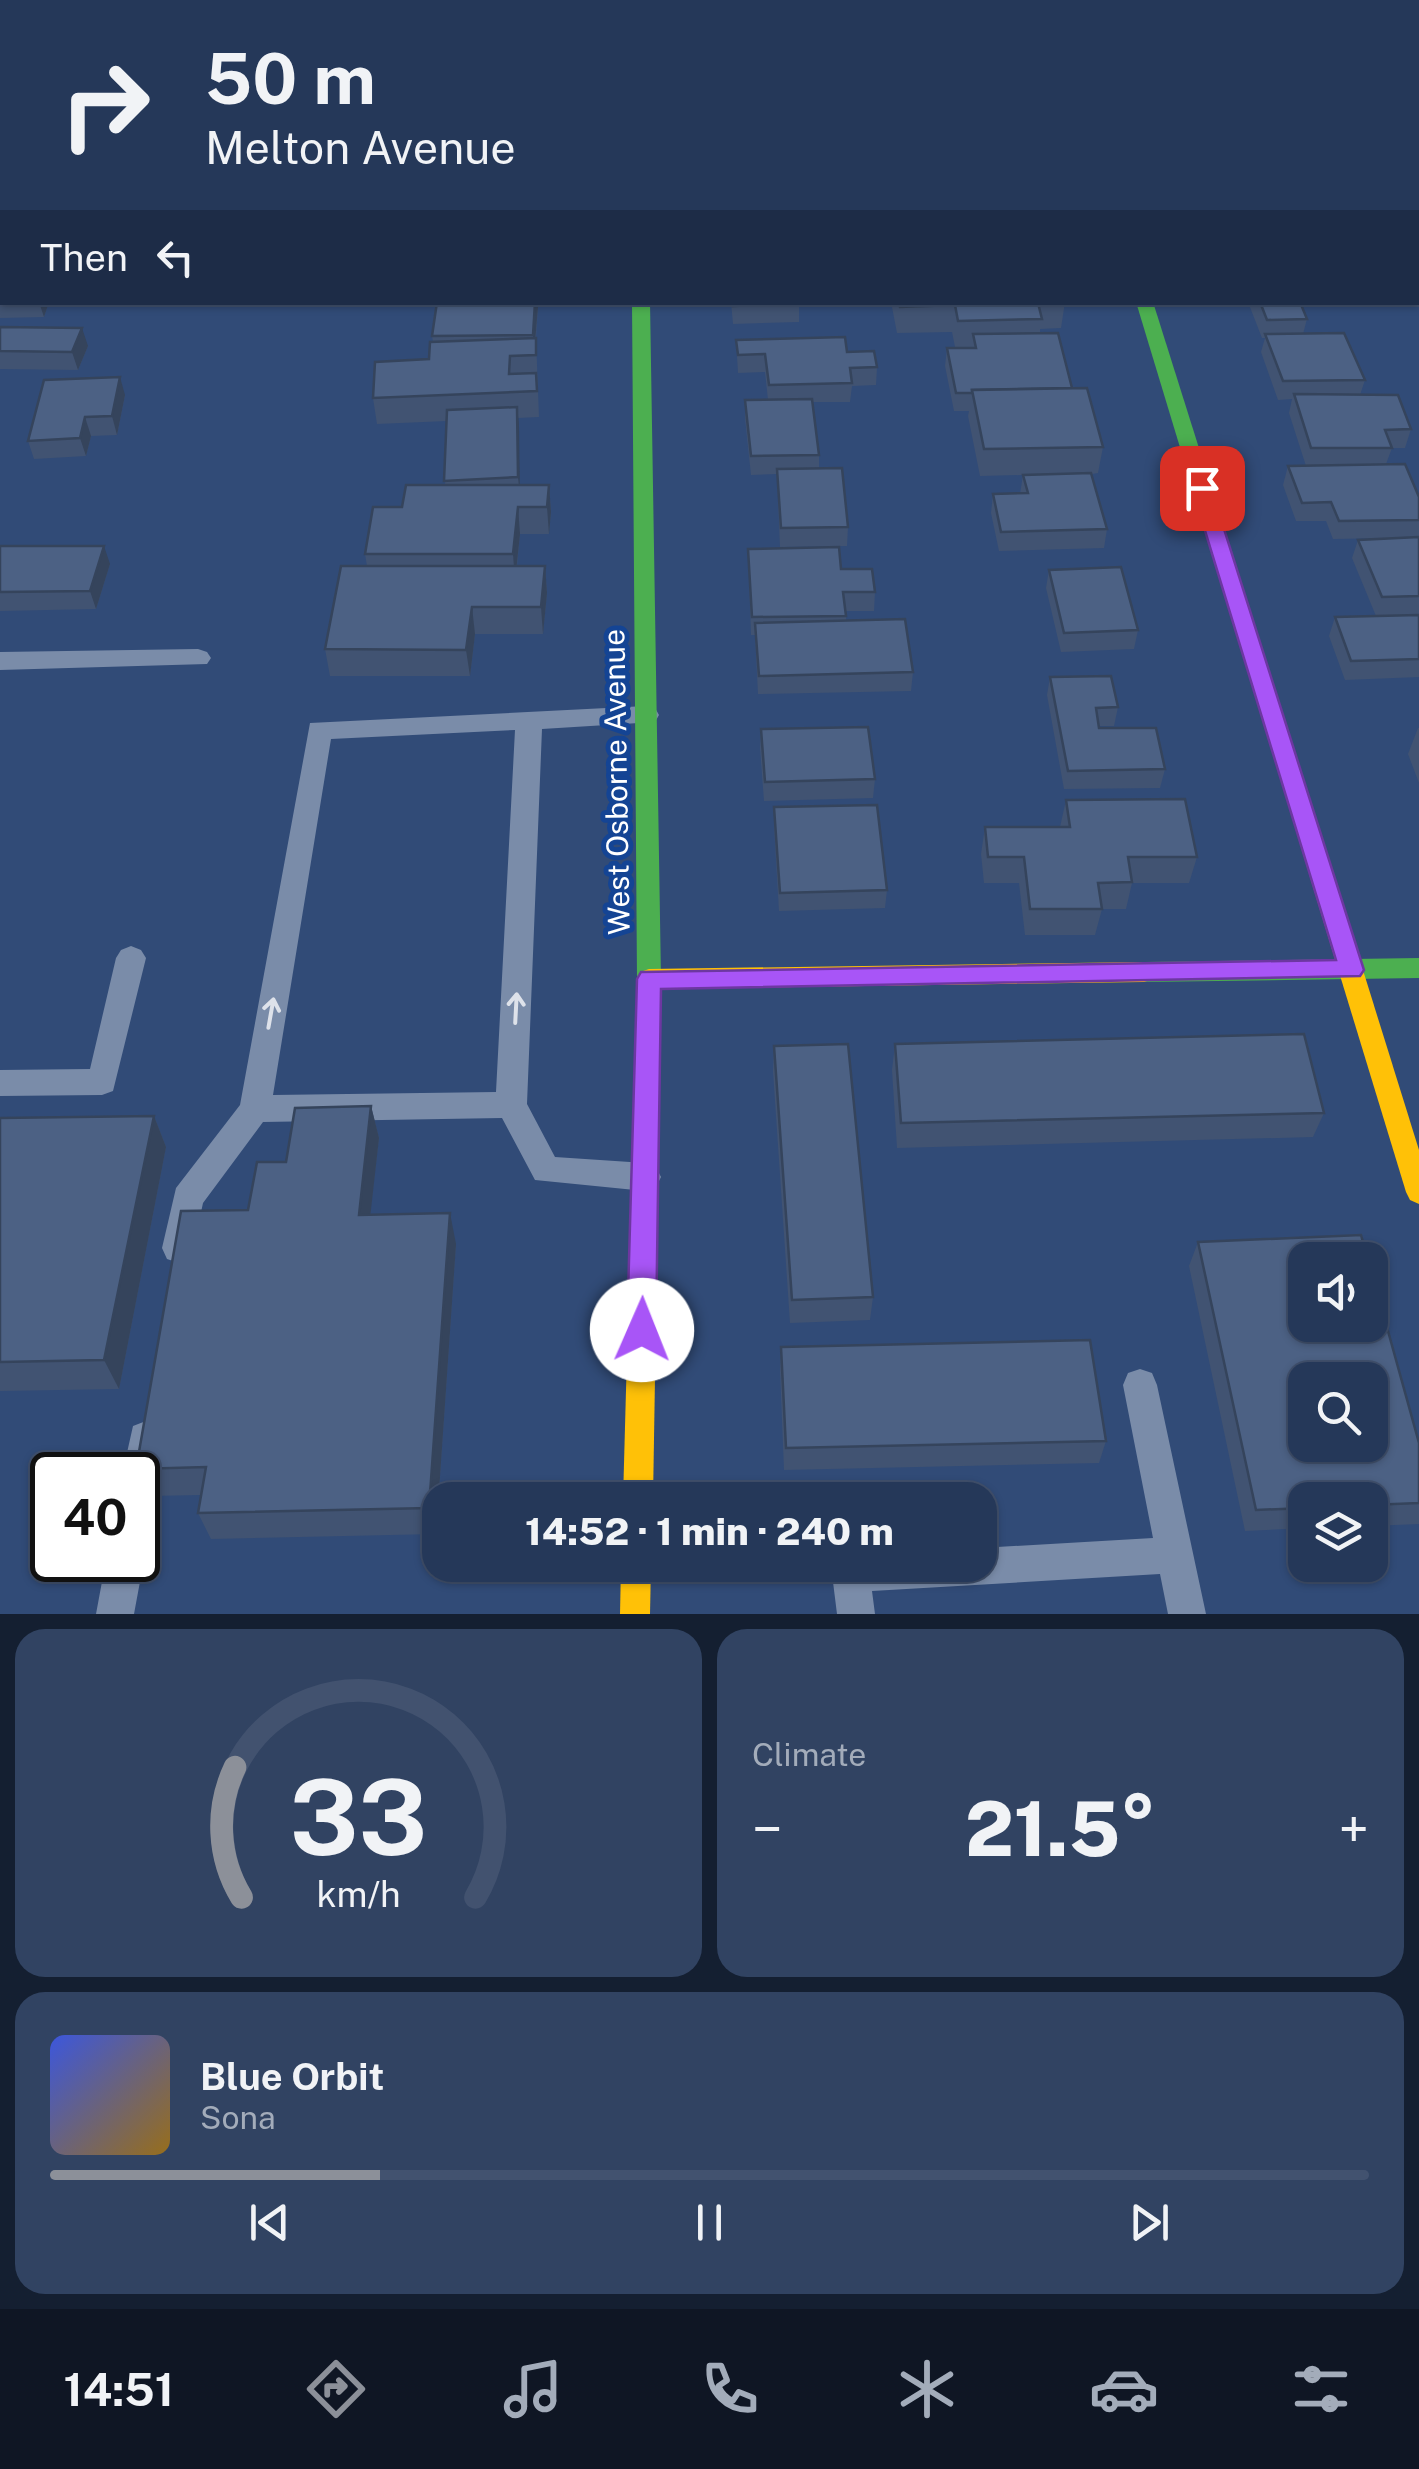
<!DOCTYPE html>
<meta charset="utf-8">
<style>
body{margin:0;font-family:"Public Sans",sans-serif;background:#314362;color:#f1f3f6;height:100vh;display:flex;flex-direction:column;font-size:38px;white-space:nowrap}
*{box-sizing:border-box;margin:0}
p{font-size:32px;color:#a3acba}
.icon{flex:none;width:55px;height:55px;fill:none;stroke:currentColor;stroke-width:2;stroke-linecap:round;stroke-linejoin:round}
.map{position:relative;height:1614px;overflow:hidden}
.drawer{display:flex;flex-direction:column;gap:15px;padding:15px;background:#141f31;flex:1}
.drawer>*{flex:none}
.guide{position:absolute;left:0px;top:0px;width:1420px;height:305px;box-shadow:0 2px 8px #0004,0 0 0 2px #42526f;background:#253859;color:#f1f3f6;overflow:hidden}
.tools{position:absolute;left:1288px;top:1242px;display:grid;gap:20px}
.tools a{display:grid;place-items:center;width:100px;height:100px;border-radius:20px;background:#253859;box-shadow:0 2px 8px #0004,0 0 0 2px #42526f;font-size:50px}
.speed{position:absolute;left:30px;top:1452px;display:flex;gap:20px;font-size:50px;font-weight:700;text-align:center}
.speed>*{display:grid;place-content:center;width:130px;height:130px;border-radius:50%;background:#253859;box-shadow:0 2px 8px #0004,0 0 0 2px #42526f;line-height:1}
.speed .limit{border:5px solid #111;border-radius:15px;background:#fff;color:#111}
.pin{position:absolute;display:grid;place-items:center;width:85px;height:85px;color:#fff;margin:-42px;border-radius:20px;box-shadow:0 5px 15px #0006}
.me{position:absolute;width:110px;margin:-55px;rotate:1deg;stroke-linejoin:round;filter:drop-shadow(0 0 8px #0008)}
.turn{display:flex;align-items:center;gap:35px;height:210px;padding:0 40px;font-size:45px}
.turn .icon{width:130px;height:130px;stroke-width:2.5}
.turn b{display:block;font-size:70px;line-height:85px}
.then{display:flex;align-items:center;height:95px;padding:0 40px;background:#0003;gap:20px;font-size:38px}
.big{font-size:75px;font-weight:800;line-height:1.1}
.drawer .tile{flex:1;display:flex;flex-direction:column;justify-content:center;gap:15px;min-width:0;padding:0 35px;border-radius:30px;background:#314362}
.drawer .dial{align-items:center;gap:0}
.dial svg{height:260px;overflow:visible;fill:none;stroke:#42526f;stroke-width:7;stroke-linecap:round;text-anchor:middle}
.dial text{fill:#f1f3f6;stroke:none}
.song{display:flex;align-items:center;gap:30px}
.cover{width:120px;height:120px;border-radius:15px;background:linear-gradient(135deg,hsl(230 70% 55%),hsl(40 70% 35%))}
.played{height:10px;border-radius:5px;background:linear-gradient(90deg,#8c9099 25%,#42526f 25%)}
.keys{display:flex;justify-content:space-around;direction:ltr}
.heat{display:flex;justify-content:space-between;align-items:center;font-size:55px;direction:ltr}
.drawer .tiles{flex:1;display:grid;gap:15px;grid-template-columns:1fr 1fr}
.tile:last-child{grid-column:span 2}
.trip{position:absolute;left:422px;top:1482px;width:575px;height:100px;border-radius:30px;background:#253859;box-shadow:0 2px 8px #0004,0 0 0 2px #42526f;font-weight:800;line-height:100px;text-align:center}
.tab-bar{display:flex;height:160px;justify-content:space-around;align-items:center;background:#0f1624;color:#a3acba}
.tab-bar .icon{width:70px;height:70px}
.tab-bar .on{color:#8c9099}
.tab-bar b{font-size:45px;color:#f1f3f6}
.map>svg:first-child{display:block}
.lines{fill:none;stroke-linecap:round;stroke-linejoin:round}
.lane{fill:#7a8ca9;fill-rule:evenodd}
.street{fill:#7a8ca9;fill-rule:evenodd}
.fast{fill:#4caf50;fill-rule:evenodd}
.slow{fill:#ffc107;fill-rule:evenodd}
.wall{fill:#415372}
.shaded-wall{fill:#35445c}
.building{fill:#4c6184;stroke:#35445c;stroke-width:2.5;fill-rule:evenodd}
.oneway{stroke:#dee2ea}
.route{fill:#a855f7;stroke:#6d37a1;stroke-width:2.5}
.labels{text-anchor:middle;stroke-width:10;stroke-linejoin:round;paint-order:stroke}
.street-label{font-size:30px;fill:#fff;stroke:#144494}
</style>
<div class="map">
<svg width="1419" height="1614" viewBox="0 0 1419 1614">
<rect width="100%" height="100%" fill="#314b77"/>
<g class="lines">
<!-- lane -->
<g class="lane">
<path d="M417,0H435V2H418Z"/>
<rect x="0" y="76" width="2" height="10"/>
<path d="M198,649L207,652L211,658L207,664L0,670V652Z"/>
<path d="M646,706L655,708L659,715L655,722L542,729L527,1104L555,1157L645,1163L656,1167L661,1177L656,1187L645,1191L535,1180L502,1118L263,1122L203,1203L191,1259L179,1263L167,1259L162,1248L176,1188L240,1105L310,723ZM515,730L496,1092L273,1095L331,739Z"/>
<path d="M131,946L141,950L146,958L113,1091L102,1095L0,1096V1070L90,1069L116,958L121,950Z"/>
<path d="M1140,1369L1152,1373L1157,1385L1206,1614H1168L1160,1574L872,1591L875,1614H837L832,1574L836,1565H980V1548L1153,1538L1123,1385L1128,1373Z"/>
<path d="M146,1421L159,1426C168,1447 160,1478 151,1499L138,1504V1475H122L133,1426Z"/>
<path d="M138,1547L144,1560L134,1614H96L106,1560H138Z"/>
</g>
<!-- street -->
<g class="street">
<path d="M1032,0H1066L1067,2H1033Z"/>
<path d="M2,49V76L0,77V50Z"/>
</g>
<!-- fast -->
<g class="fast">
<rect x="630" y="0" width="14" height="2"/>
<path d="M632,302H650L661,979L659,1134L655,1142L646,1145L637,1142L633,1134L637,979Z"/>
<path d="M1136,302H1153L1334,877L1330,883H1314L1310,877Z"/>
<path d="M1419,958V978L1144,982L1135,979L1132,972L1135,965L1144,962Z"/>
</g>
<!-- slow -->
<g class="slow">
<path d="M1322,868L1330,871L1334,877L1419,1150V1204L1410,1200L1406,1192L1310,877L1314,871Z"/>
<path d="M1144,962L1153,965L1156,972L1153,979L1144,982L649,989L640,986L637,979L640,972L649,969Z"/>
<path d="M646,1123L655,1126L659,1134L653,1500H623L633,1134L637,1126Z"/>
<path d="M621,1565H651L650,1614H620Z"/>
</g>
</g>
<!-- wall -->
<g class="wall">
<rect x="463" y="0" width="110" height="2"/>
<rect x="1418" y="73" width="1" height="99"/>
<path d="M2,223V260H1L0,229Z"/>
<path d="M0,274H2V302H49L44,317L0,318Z"/>
<path d="M731,302H799V322L733,324Z"/>
<path d="M891,302H1065L1061,328L1040,329V333L1072,388L1103,447L1098,473L1092,474L1107,529L1104,548L999,551L991,513L993,494H1020L1023,475L980,476L968,416L969,411H954L945,366L947,348H972V347H955L952,332L897,333Z"/>
<path d="M1248,302H1300L1307,319L1303,334L1365,380L1360,395L1411,429L1405,448H1392L1386,464L1419,497V615L1376,616L1352,558L1358,540L1389,538L1333,539L1326,521H1296L1283,485L1288,466H1306L1289,413L1292,399L1278,400L1261,352L1265,338H1262Z"/>
<path d="M538,307L536,338L539,417L518,418L519,485H549L551,512L549,534H520L517,566H545L547,593L543,634H475L470,676H330L325,649L367,566L365,554L402,507L445,485L447,421L377,424L373,398L429,359L433,342L432,336Z"/>
<path d="M0,327L88,346L78,370L0,369Z"/>
<path d="M736,340L847,352L877,367L876,385L852,386L850,402H813L819,455V468L848,527L847,546L780,547L777,474L751,475L745,418V400H768L765,372L738,373Z"/>
<path d="M125,395L117,435L91,436L86,456L34,459L28,441Z"/>
<path d="M0,546L110,564L96,609L0,611Z"/>
<path d="M748,549L841,569L875,592L874,611H846V621L913,672L911,691L758,694L755,635H751Z"/>
<path d="M1049,570L1138,630L1134,649L1061,652L1046,588Z"/>
<path d="M1419,615V677L1345,680L1329,636L1335,617Z"/>
<path d="M1050,677L1118,707L1114,726H1099V728L1165,769L1160,788L1064,789L1047,695Z"/>
<path d="M1418,728H1419V783L1408,754Z"/>
<path d="M761,729L875,779L873,798L764,801L760,748Z"/>
<path d="M1066,800L1197,857L1189,883H1132L1126,909H1102L1095,935H1025L1019,883H984L981,854L985,827H1060Z"/>
<path d="M774,807L887,890L885,908L779,911L774,826Z"/>
<path d="M895,1044L1324,1113L1313,1137L897,1148L892,1070Z"/>
<path d="M774,1046L873,1297L870,1320L790,1323L773,1071Z"/>
<path d="M371,1106L379,1138L370,1214L456,1244L436,1534L211,1539L198,1513L201,1495L150,1496L136,1469L248,1210L286,1162Z"/>
<path d="M154,1116L166,1147L119,1389L0,1391V1118Z"/>
<path d="M1198,1242L1419,1443V1524L1370,1526V1500H1305V1528L1245,1531L1189,1266Z"/>
<path d="M781,1347L1106,1441L1099,1463L784,1470L780,1370Z"/>
</g>
<!-- shaded-wall -->
<g class="shaded-wall">
<path d="M39,302H49L44,317Z"/>
<path d="M535,302H537L538,307L534,354L533,335Z"/>
<path d="M82,328L88,346L78,370L72,352Z"/>
<path d="M120,377L125,395L117,435L112,416Z"/>
<path d="M517,407L519,425L520,496L518,477Z"/>
<path d="M85,417L91,436L86,456L80,438Z"/>
<path d="M549,485L551,512L549,534L547,507Z"/>
<path d="M518,507L520,534L515,581L513,554Z"/>
<path d="M104,546L110,564L96,609L90,591Z"/>
<path d="M545,566L547,593L543,634L541,607Z"/>
<path d="M472,607L475,634L470,676L466,650Z"/>
<path d="M371,1106L379,1138L367,1245L359,1215Z"/>
<path d="M154,1116L166,1147L119,1389L104,1360Z"/>
<path d="M450,1213L456,1244L436,1534L429,1508Z"/>
</g>
<!-- building -->
<g class="building">
<path d="M720,0H790L791,2H720Z"/>
<path d="M906,0H989L990,2H907Z"/>
<path d="M1136,0H1175L1176,2H1137Z"/>
<path d="M1335,0H1382L1384,2H1337Z"/>
<rect x="1418" y="73" width="1" height="34"/>
<rect x="1418" y="117" width="1" height="37"/>
<path d="M1418,179H1419V204L1418,201Z"/>
<path d="M2,223V242H0V229Z"/>
<rect x="0" y="274" width="2" height="26"/>
<path d="M437,302H535L533,335L432,336Z"/>
<path d="M733,302H799V304L733,306Z"/>
<path d="M899,302H1055L1038,303L1042,319L958,321L955,305L900,307Z"/>
<path d="M1260,302H1300L1307,319L1267,320Z"/>
<path d="M0,327L82,328L72,352L0,351Z"/>
<path d="M1058,333L1072,388L972,390V393H956L947,348H976L973,334Z"/>
<path d="M1344,333L1365,380L1283,381L1265,334Z"/>
<path d="M845,337L847,352L874,351L877,367L850,368L852,383L769,385L765,354L738,355L736,340Z"/>
<path d="M536,338V355L510,356L509,374L536,373L537,391L373,398L375,362L429,359L430,342Z"/>
<path d="M120,377L112,416L85,417L80,438L28,441L44,380Z"/>
<path d="M1087,388L1103,447L984,449L972,390Z"/>
<path d="M1294,394L1398,395L1411,429L1385,430L1392,448H1311Z"/>
<path d="M812,399L819,455L751,456L745,400Z"/>
<path d="M517,407L518,477L444,481L447,410Z"/>
<path d="M1405,464L1419,497V520L1339,521L1331,502L1302,503L1288,466Z"/>
<path d="M842,468L848,527L781,528L777,469Z"/>
<path d="M1091,473L1107,529L1001,532L993,494L1028,493L1023,475Z"/>
<path d="M406,485H549L547,507H518L513,554H365L373,507H402Z"/>
<path d="M1419,537V596L1382,597L1358,540Z"/>
<path d="M0,546H104L90,591L0,592Z"/>
<path d="M839,547L841,569H872L875,592H843L846,616L752,617L748,549Z"/>
<path d="M341,566H545L541,607H472L466,650L325,649Z"/>
<path d="M1121,567L1138,630L1064,633L1049,570Z"/>
<path d="M1419,615V659L1351,661L1335,617Z"/>
<path d="M905,619L913,672L759,676L755,623Z"/>
<path d="M1111,676L1118,707L1096,708L1099,728H1156L1165,769L1068,771L1050,677Z"/>
<path d="M868,727L875,779L765,782L761,729Z"/>
<path d="M1185,799L1197,857H1128L1132,882L1098,883L1102,909H1030L1024,857H988L985,827H1070L1066,800Z"/>
<path d="M877,805L887,890L780,893L774,807Z"/>
<path d="M1304,1034L1324,1113L901,1123L895,1044Z"/>
<path d="M848,1044L873,1297L792,1300L774,1046Z"/>
<path d="M371,1106L359,1215L450,1213L429,1508L198,1513L206,1467L136,1469L181,1211L248,1210L257,1162H286L295,1108Z"/>
<path d="M154,1116L104,1360L0,1362V1118Z"/>
<path d="M1361,1235L1368,1260H1305V1325H1370V1266L1419,1443V1503L1370,1505V1500H1305V1508L1256,1510L1198,1242ZM1305,1380H1370V1445H1305Z"/>
<path d="M1090,1340L1106,1441L786,1448L781,1347Z"/>
</g>
<!-- one-way arrows -->
<defs><path id="oneway-shaft" d="M-6 0H5M1.5-3L5.5 0L1.5 3" fill="none" stroke-width="1.6" stroke-linecap="round" stroke-linejoin="round" transform="scale(2.5)"/></defs>
<g class="oneway">
<use href="#oneway-shaft" transform="translate(516 1008) rotate(-87)"/>
<use href="#oneway-shaft" transform="translate(271 1013) rotate(-80)"/>
</g>
<!-- route -->
<path class="route" d="M1202,482L1211,488L1364,970L1360,976L661,989L656,1330L652,1339L642,1343L631,1339L627,1330L637,979L641,972L1336,960L1192,488Z"/>
<g class="labels">
<!-- street labels -->
<g class="street-label">
<text transform="translate(617 782) rotate(-91)" y="10">West Osborne Avenue</text>
</g>
</g>
</svg>
<div class="tools">
<a><svg class="icon" aria-label="sound" viewBox="0 0 24 24"><path d="M4 9h4l5-4v14l-5-4H4zM17 9q2 3 0 6"/></svg></a>
<a><svg class="icon" aria-label="search" viewBox="0 0 24 24"><circle cx="10" cy="10" r="6"/><path d="M15 15l6 6"/></svg></a>
<a><svg class="icon" aria-label="layers" viewBox="0 0 24 24"><path d="M12 4l9 5-9 5-9-5zM3 14l9 5 9-5"/></svg></a>
</div>
<div class="speed"><div class="limit">40</div></div>
<div class="pin" style="left:1202px;top:488px;background:#d93025"><svg class="icon" aria-label="arrive" viewBox="0 0 24 24"><path d="M6 21V4h12l-3 4 3 4H6"/></svg></div>
<svg class="me" style="left:642px;top:1330px" viewBox="-20 -20 40 40"><circle r="19" fill="#fff"/><path d="M0-13L10 11 0 6-10 11z" fill="#a855f7"/></svg>
<div class="trip">14:52 · 1 min · 240 m</div>
<div class="guide">
<div class="turn"><svg class="icon" aria-label="right" viewBox="0 0 24 24"><path d="M7 20v-9h11M14 6l5 5-5 5"/></svg><div><b>50 m</b>Melton Avenue</div></div>
<div class="then">Then<svg class="icon" aria-label="left" viewBox="0 0 24 24"><path d="M17 20v-9H6M10 6l-5 5 5 5"/></svg></div>
</div>
</div>
<section class="drawer">
<div class="tiles">
<div class="tile dial"><svg viewBox="0 0 100 80">
<path d="M14 69A42 42 0 1 1 86 69"/>
<path d="M14 69A42 42 0 0 1 12 29" stroke="#8c9099"/>
<text x="50" y="56" font-size="32" font-weight="700">33</text>
<text x="50" y="72" font-size="11">km/h</text>
</svg></div>
<div class="tile"><p>Climate</p>
<div class="heat"><a>−</a><b class="big">21.5°</b><a>+</a></div>
</div>
<div class="tile">
<div class="song"><i class="cover"></i><div><b>Blue Orbit</b><p>Sona</p></div></div>
<div class="played"></div>
<div class="keys"><svg class="icon" aria-label="previous" viewBox="0 0 24 24"><path d="M18 5L8 12l10 7zM5 5v14"/></svg><svg class="icon" aria-label="pause" viewBox="0 0 24 24"><path d="M8 5v14M16 5v14"/></svg><svg class="icon" aria-label="next" viewBox="0 0 24 24"><path d="M6 5l10 7-10 7zM19 5v14"/></svg></div>
</div>
</div>
</section>
<nav class="tab-bar">
<b>14:51</b>
<svg class="icon on" aria-label="directions" viewBox="0 0 24 24"><path d="M12 3l9 9-9 9-9-9zM9 14v-3h6M13 9l2 2-2 2"/></svg>
<svg class="icon" aria-label="music" viewBox="0 0 24 24"><path d="M9 18V5l10-2v13"/><circle cx="6" cy="18" r="3"/><circle cx="16" cy="16" r="3"/></svg>
<svg class="icon" aria-label="phone" viewBox="0 0 24 24"><path d="M5 4h4l2 5-3 2q2 4 5 5l2-3 5 2v4C11 20 4 13 5 4z"/></svg>
<svg class="icon" aria-label="climate" viewBox="0 0 24 24"><path d="M12 3v18M4 7l16 10M4 17L20 7"/></svg>
<svg class="icon" aria-label="car" viewBox="0 0 24 24"><path d="M5 17H2v-5l4-1 3-4h7l3 4 3 1v5h-3M9 17h6M6 11h13"/><circle cx="7" cy="17" r="2"/><circle cx="17" cy="17" r="2"/></svg>
<svg class="icon" aria-label="filters" viewBox="0 0 24 24"><path d="M4 7h16M4 17h16"/><circle cx="9" cy="7" r="2"/><circle cx="15" cy="17" r="2"/></svg>
</nav>
